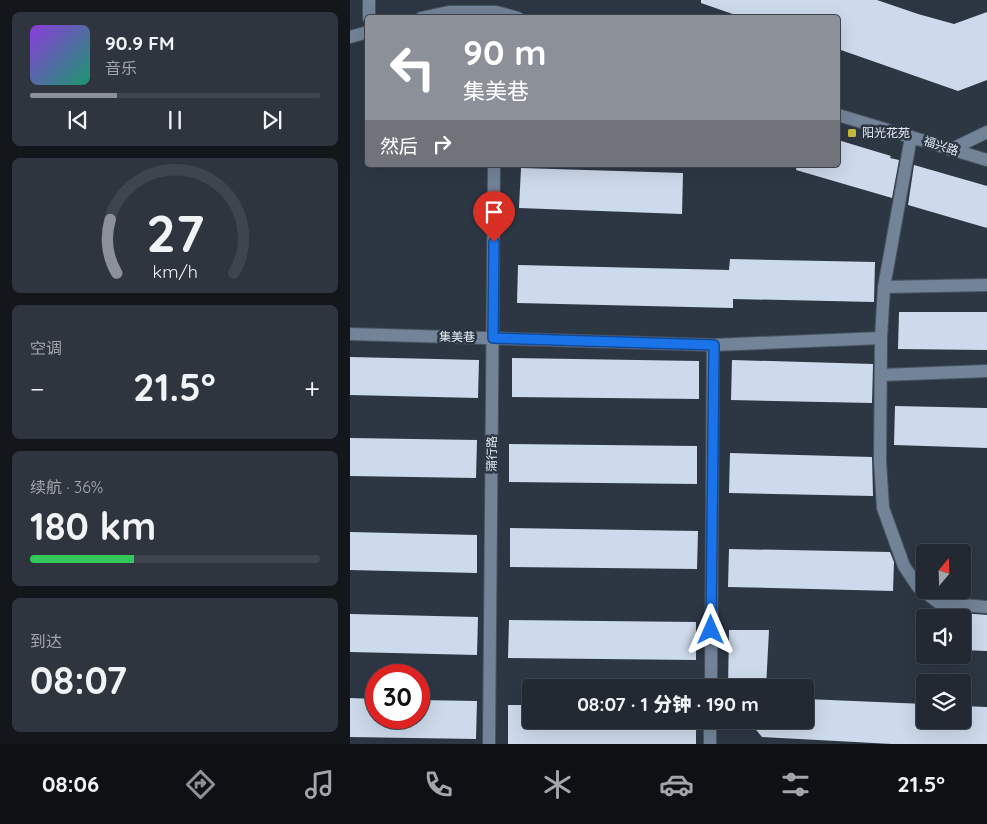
<!DOCTYPE html>
<html lang="zh">
<meta charset="utf-8">
<style>
body{margin:0;font-family:Quicksand,"Noto Sans SC",sans-serif;background:#2e353f;color:#f1f3f6;height:100vh;display:flex;flex-direction:column;font-size:19px;white-space:nowrap}
*{box-sizing:border-box;margin:0}
p{font-size:16px;color:#a2a6ac}
.icon{flex:none;width:28px;height:28px;fill:none;stroke:currentColor;stroke-width:2;stroke-linecap:round;stroke-linejoin:round}
.map{position:relative;flex:1;overflow:hidden}
.details{display:flex;flex-direction:column;gap:12px;padding:12px;background:#13171c;width:350px}
.details>*{flex:none}
.top-card{position:absolute;left:15px;top:15px;width:475px;height:152px;border-radius:5px;box-shadow:0 5px 20px #0002,0 0 0 1px #3f454e;background:#8c9099;color:#fff;overflow:hidden}
.needle{width:32px;rotate:19deg}
.controls{position:absolute;left:566px;top:544px;display:grid;gap:10px}
.controls a{display:grid;place-items:center;width:55px;height:55px;border-radius:5px;background:#222933;box-shadow:0 5px 20px #0002,0 0 0 1px #3f454e;font-size:25px}
.speed{position:absolute;left:15px;top:664px;display:flex;gap:10px;font-size:25px;font-weight:700;text-align:center}
.speed>*{display:grid;place-content:center;width:65px;height:65px;border-radius:50%;background:#222933;box-shadow:0 5px 20px #0002,0 0 0 1px #3f454e;line-height:1}
.speed .limit{border:8px solid #d22;background:#fff;color:#111}
.pin{position:absolute;display:grid;place-items:center;width:42px;height:42px;color:#fff;margin:-51px -21px;border-radius:50% 50% 50% 0;rotate:-45deg;box-shadow:0 0 5px #0007}
.pin .icon{rotate:45deg}
.me{position:absolute;width:55px;margin:-28px;rotate:0deg;stroke-linejoin:round;filter:drop-shadow(0 0 4px #0008)}
.turn{display:flex;align-items:center;gap:18px;height:105px;padding:0 15px;font-size:22px}
.turn .icon{width:65px;height:65px;stroke-width:2.5}
.turn b{display:block;font-size:35px;line-height:42px}
.then{display:flex;align-items:center;height:48px;padding:0 15px;background:#0003;gap:10px;font-size:19px}
.big{font-size:38px;font-weight:800;line-height:1.1}
.details .tile{flex:1;display:flex;flex-direction:column;justify-content:center;gap:8px;min-width:0;padding:0 18px;border-radius:8px;background:#2e353f}
.details .dial{align-items:center;gap:0}
.dial svg{height:130px;overflow:visible;fill:none;stroke:#3f454e;stroke-width:7;stroke-linecap:round;text-anchor:middle}
.dial text{fill:#f1f3f6;stroke:none}
.song{display:flex;align-items:center;gap:15px}
.cover{width:60px;height:60px;border-radius:8px;background:linear-gradient(135deg,hsl(270 70% 55%),hsl(160 70% 35%))}
.played{height:5px;border-radius:2px;background:linear-gradient(90deg,#8c9099 30%,#3f454e 30%)}
.keys{display:flex;justify-content:space-around;direction:ltr}
.heat{display:flex;justify-content:space-between;align-items:center;font-size:28px;direction:ltr}
.charge{height:8px;border-radius:4px;background:linear-gradient(90deg,#34c759 36%,#3f454e 0)}
.trip{position:absolute;left:172px;top:679px;width:292px;height:50px;border-radius:5px;background:#222933;box-shadow:0 5px 20px #0002,0 0 0 1px #3f454e;font-weight:800;line-height:50px;text-align:center}
.tabs{display:flex;height:80px;justify-content:space-around;align-items:center;background:#0e1014;color:#a2a6ac}
.tabs .icon{width:35px;height:35px}
.tabs .current{color:#8c9099}
.tabs b{font-size:22px;color:#f1f3f6}
main{display:flex;flex:1;min-height:0}
.map>svg:first-child{display:block}
.building{fill:#cddaeb}
.lines{fill:none;stroke-linecap:round;stroke-linejoin:round}
.minor-casing{stroke:#4a5460;stroke-width:14}
.minor{stroke:#738398;stroke-width:12}
.route-casing{stroke:#114b97;stroke-width:12}
.route{stroke:#1a73e8;stroke-width:9}
.poi-dot{fill:#c6bc3c;stroke:#2d3744;stroke-width:2}
.labels{text-anchor:middle;stroke-width:5;stroke-linejoin:round;paint-order:stroke}
.poi-label{font-size:12px;fill:#e5ebf4;stroke:#2d3744;text-anchor:start}
.street-label{font-size:12px;fill:#e5ebf4;stroke:#2d3744}
</style>
<main>
<section class="details">
<div class="tile">
<div class="song"><i class="cover"></i><div><b>90.9 FM</b><p>音乐</p></div></div>
<div class="played"></div>
<div class="keys"><svg class="icon" aria-label="previous" viewBox="0 0 24 24"><path d="M18 5L8 12l10 7zM5 5v14"/></svg><svg class="icon" aria-label="pause" viewBox="0 0 24 24"><path d="M8 5v14M16 5v14"/></svg><svg class="icon" aria-label="next" viewBox="0 0 24 24"><path d="M6 5l10 7-10 7zM19 5v14"/></svg></div>
</div>
<div class="tile dial"><svg viewBox="0 0 100 80">
<path d="M14 69A42 42 0 1 1 86 69"/>
<path d="M14 69A42 42 0 0 1 10 36" stroke="#8c9099"/>
<text x="50" y="56" font-size="32" font-weight="700">27</text>
<text x="50" y="72" font-size="11">km/h</text>
</svg></div>
<div class="tile"><p>空调</p>
<div class="heat"><a>−</a><b class="big">21.5°</b><a>+</a></div>
</div>
<div class="tile"><p>续航 · 36%</p><b class="big">180 km</b><div class="charge"></div></div>
<div class="tile"><p>到达</p><b class="big">08:07</b></div>
</section>
<div class="map">
<svg width="637" height="744" viewBox="0 0 637 744">
<rect width="100%" height="100%" fill="#2d3744"/>
<!-- building -->
<g class="building">
<path d="M351,0H527L568,14L604,24L637,12V80L608,91L488,49V18H394L351,3Z"/>
<path d="M488,140L541,156L540,158L549,160L542,198L446,170L447,165H488Z"/>
<path d="M564,165L637,186V228L558,205Z"/>
<path d="M171,168L333,173L332,214L169,208Z"/>
<path d="M380,259L525,262L524,302L383,299V308L167,303L168,265L379,270Z"/>
<path d="M549,312H637V350L548,349Z"/>
<path d="M0,357L129,360L128,398L0,395Z"/>
<path d="M162,358L349,361V399L162,397Z"/>
<path d="M382,360L523,364L522,403L381,400Z"/>
<path d="M545,406L637,408V448L544,445Z"/>
<path d="M0,438L127,440L126,478L0,476Z"/>
<path d="M159,444L347,446V484L159,482Z"/>
<path d="M380,453L522,457L523,496L379,493Z"/>
<path d="M160,528L348,531L347,569L160,567Z"/>
<path d="M0,532L127,535V573L0,570Z"/>
<path d="M379,549L540,552L544,562L543,591L378,587Z"/>
<path d="M612,613L637,615V651L612,650Z"/>
<path d="M0,614L128,617L127,655L0,652Z"/>
<path d="M159,620L346,622V660L158,658Z"/>
<path d="M379,630H419L416,688H378Z"/>
<path d="M0,698L26,699V718H69V700L127,701L126,739L0,737Z"/>
<path d="M456,699L575,704V720H612V706L637,707V744H542L412,737L398,720H451L456,726Z"/>
<path d="M158,705H181V720H346V744H158Z"/>
</g>
<g class="lines">
<defs>
<g id="minor">
<path d="M19,0V18"/>
<path d="M71,18L99,12H146L168,18"/>
<path d="M0,37L18,32"/>
<path d="M488,115L637,160"/>
<path d="M561,137L534,287L531,338L530,461L533,508L554,566L568,587L589,603L637,607"/>
<path d="M600,150L637,132"/>
<path d="M534,287L637,285"/>
<path d="M0,334L363,345L531,338"/>
<path d="M531,375L637,371"/>
<path d="M361,688L363,345"/>
<path d="M139,744L144,165"/>
<path d="M360,744V720"/>
</g>
</defs>
<!-- minor casing -->
<use href="#minor" class="minor-casing"/>
<!-- minor -->
<use href="#minor" class="minor"/>
</g>
<g class="lines">
<defs>
<path id="route" d="M144,242L143,338L364,345L361,630"/>
</defs>
<!-- route casing -->
<use href="#route" class="route-casing"/>
<!-- route -->
<use href="#route" class="route"/>
</g>
<!-- markers -->
<rect class="poi-dot" x="497" y="128" width="10" height="10" rx="2.5"/>
<g class="labels">
<!-- poi labels -->
<g class="poi-label">
<text x="512" y="137">阳光花苑</text>
</g>
<!-- street labels -->
<g class="street-label">
<text transform="translate(591 146) rotate(18)" y="4">福兴路</text>
<text transform="translate(107 337) rotate(1)" y="4">集美巷</text>
<text transform="translate(142 454) rotate(-89)" y="4">蒲行路</text>
</g>
</g>
</svg>
<div class="controls">
<a><svg class="needle" viewBox="-14 -14 28 28"><path d="M0-13l5 13h-10z" fill="#e53935"/><path d="M0 13l5-13h-10z" fill="#a2a6ac"/></svg></a>
<a><svg class="icon" aria-label="sound" viewBox="0 0 24 24"><path d="M4 9h4l5-4v14l-5-4H4zM17 9q2 3 0 6"/></svg></a>
<a><svg class="icon" aria-label="layers" viewBox="0 0 24 24"><path d="M12 4l9 5-9 5-9-5zM3 14l9 5 9-5"/></svg></a>
</div>
<div class="speed"><div class="limit">30</div></div>
<div class="pin" style="left:144px;top:242px;background:#d93025"><svg class="icon" aria-label="arrive" viewBox="0 0 24 24"><path d="M6 21V4h12l-3 4 3 4H6"/></svg></div>
<svg class="me" style="left:361px;top:630px" viewBox="-20 -20 40 40"><path d="M0-17L14 15 0 8-14 15z" fill="#1a73e8" stroke="#fff" stroke-width="4"/></svg>
<div class="trip">08:07 · 1 分钟 · 190 m</div>
<div class="top-card">
<div class="turn"><svg class="icon" aria-label="left" viewBox="0 0 24 24"><path d="M17 20v-9H6M10 6l-5 5 5 5"/></svg><div><b>90 m</b>集美巷</div></div>
<div class="then">然后<svg class="icon" aria-label="right" viewBox="0 0 24 24"><path d="M7 20v-9h11M14 6l5 5-5 5"/></svg></div>
</div>
</div>
</main>
<nav class="tabs">
<b>08:06</b>
<svg class="icon current" aria-label="directions" viewBox="0 0 24 24"><path d="M12 3l9 9-9 9-9-9zM9 14v-3h6M13 9l2 2-2 2"/></svg>
<svg class="icon" aria-label="music" viewBox="0 0 24 24"><path d="M9 18V5l10-2v13"/><circle cx="6" cy="18" r="3"/><circle cx="16" cy="16" r="3"/></svg>
<svg class="icon" aria-label="phone" viewBox="0 0 24 24"><path d="M5 4h4l2 5-3 2q2 4 5 5l2-3 5 2v4C11 20 4 13 5 4z"/></svg>
<svg class="icon" aria-label="climate" viewBox="0 0 24 24"><path d="M12 3v18M4 7l16 10M4 17L20 7"/></svg>
<svg class="icon" aria-label="car" viewBox="0 0 24 24"><path d="M5 17H2v-5l4-1 3-4h7l3 4 3 1v5h-3M9 17h6M6 11h13"/><circle cx="7" cy="17" r="2"/><circle cx="17" cy="17" r="2"/></svg>
<svg class="icon" aria-label="filters" viewBox="0 0 24 24"><path d="M4 7h16M4 17h16"/><circle cx="9" cy="7" r="2"/><circle cx="15" cy="17" r="2"/></svg>
<b>21.5°</b>
</nav>
